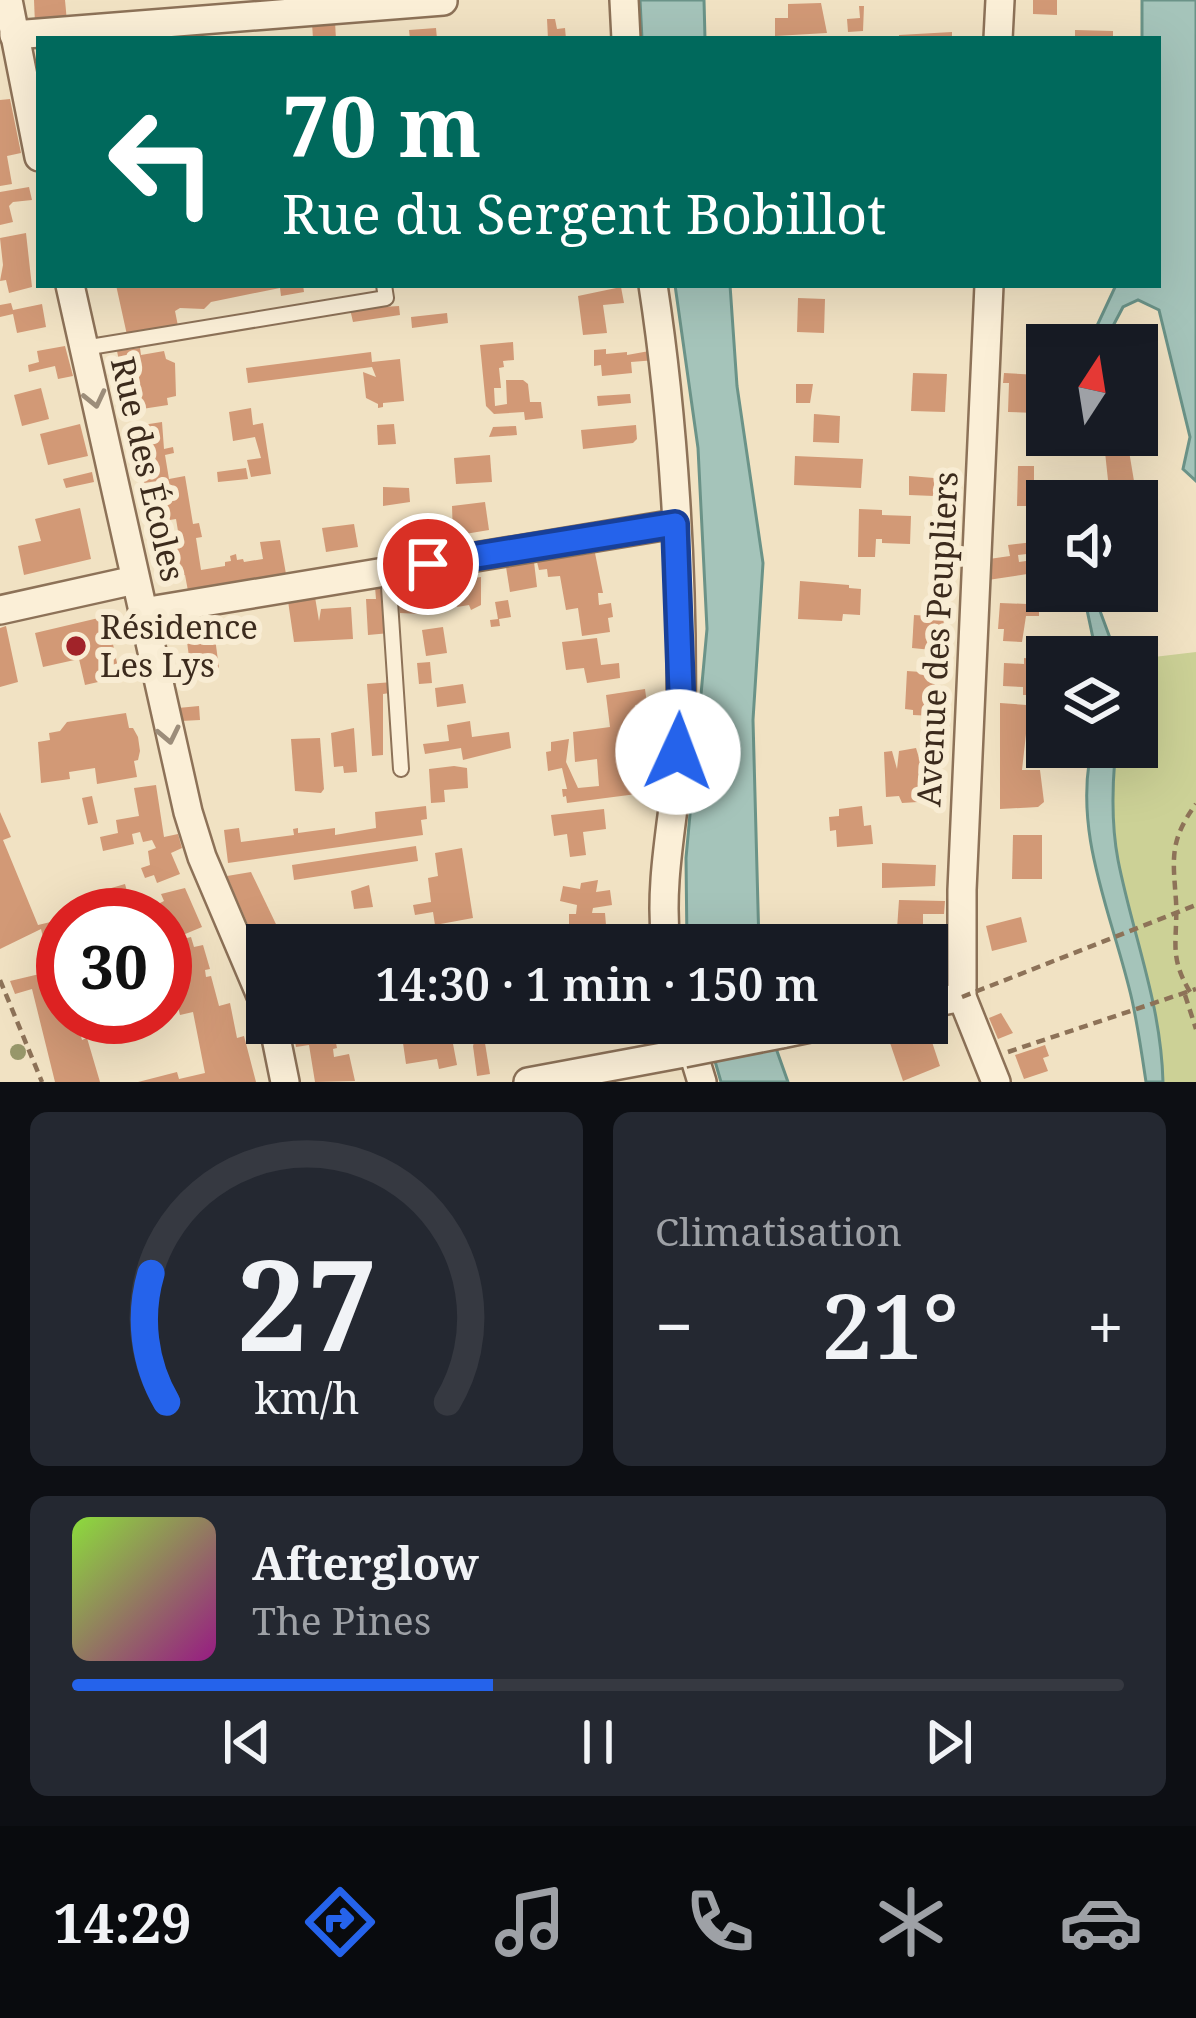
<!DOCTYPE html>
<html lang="fr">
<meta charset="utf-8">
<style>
body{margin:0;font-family:"Noto Serif",serif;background:#242831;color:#f1f3f6;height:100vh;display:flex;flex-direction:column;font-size:45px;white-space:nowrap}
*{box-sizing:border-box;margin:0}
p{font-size:39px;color:#9ea1a6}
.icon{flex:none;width:66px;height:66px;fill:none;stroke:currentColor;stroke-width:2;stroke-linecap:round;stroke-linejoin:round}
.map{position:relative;height:1082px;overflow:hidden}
.side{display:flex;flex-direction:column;gap:30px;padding:30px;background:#0d0f14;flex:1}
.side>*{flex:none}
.hud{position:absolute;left:36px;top:36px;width:1125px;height:252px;border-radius:0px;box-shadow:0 12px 48px #0002;background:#00695c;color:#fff;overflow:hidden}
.needle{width:78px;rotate:12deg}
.tools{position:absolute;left:1026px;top:324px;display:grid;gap:24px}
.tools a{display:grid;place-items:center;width:132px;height:132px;border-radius:0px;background:#171b24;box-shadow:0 12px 48px #0002;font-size:60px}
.speed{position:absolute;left:36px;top:888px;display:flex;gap:24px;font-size:60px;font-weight:700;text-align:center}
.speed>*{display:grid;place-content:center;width:156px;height:156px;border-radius:50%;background:#171b24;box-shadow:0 12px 48px #0002;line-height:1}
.speed .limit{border:18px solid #d22;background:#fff;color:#111}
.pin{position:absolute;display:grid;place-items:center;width:102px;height:102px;color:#fff;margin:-51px;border:6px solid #fff;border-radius:50%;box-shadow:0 3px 12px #0007}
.me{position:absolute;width:132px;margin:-66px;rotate:2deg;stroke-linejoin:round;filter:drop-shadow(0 0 9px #0008)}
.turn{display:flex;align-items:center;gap:42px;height:252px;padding:0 48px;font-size:54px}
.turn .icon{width:156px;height:156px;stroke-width:2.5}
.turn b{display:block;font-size:84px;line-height:102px}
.big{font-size:90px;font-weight:600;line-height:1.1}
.side .tile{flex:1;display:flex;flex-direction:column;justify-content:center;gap:18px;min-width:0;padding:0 42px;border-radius:18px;background:#242831}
.side .dial{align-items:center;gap:0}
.dial svg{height:312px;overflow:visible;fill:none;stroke:#363941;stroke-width:7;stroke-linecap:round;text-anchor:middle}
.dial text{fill:#f1f3f6;stroke:none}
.song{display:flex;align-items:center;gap:36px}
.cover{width:144px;height:144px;border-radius:18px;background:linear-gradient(135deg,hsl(90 70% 55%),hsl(310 70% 35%))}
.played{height:12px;border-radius:6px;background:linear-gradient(90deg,#2563eb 40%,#363941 40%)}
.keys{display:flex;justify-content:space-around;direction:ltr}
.heat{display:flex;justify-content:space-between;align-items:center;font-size:66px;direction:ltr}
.side .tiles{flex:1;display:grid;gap:30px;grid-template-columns:1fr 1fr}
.tile:last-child{grid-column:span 2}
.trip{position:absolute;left:246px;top:924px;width:702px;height:120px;border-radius:0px;background:#171b24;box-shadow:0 12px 48px #0002;font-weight:600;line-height:120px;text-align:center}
.menu{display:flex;height:192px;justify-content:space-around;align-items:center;background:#090b0e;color:#9ea1a6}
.menu .icon{width:84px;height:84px}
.menu .on{color:#2563eb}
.menu b{font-size:54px;color:#f1f3f6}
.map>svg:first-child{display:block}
.green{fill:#ccd196}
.water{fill:#a5c4ba;stroke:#6b9388;stroke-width:3}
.building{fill:#d29976}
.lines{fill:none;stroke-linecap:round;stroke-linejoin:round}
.lane-casing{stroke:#8d7258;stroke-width:18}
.street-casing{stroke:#8d7258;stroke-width:32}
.path{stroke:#8d7258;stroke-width:4.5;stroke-dasharray:9 6;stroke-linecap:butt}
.lane{stroke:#fbefd7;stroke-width:14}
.street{stroke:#fbefd7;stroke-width:27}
.street-bridge-casing{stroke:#8d7258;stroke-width:32;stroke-linecap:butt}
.path-bridge{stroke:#8d7258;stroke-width:4.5;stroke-dasharray:9 6;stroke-linecap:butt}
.street-bridge{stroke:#fbefd7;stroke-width:27}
.tree{fill:#97976a}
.oneway{stroke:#9c8d7a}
.route-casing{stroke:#184099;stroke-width:30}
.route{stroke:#2563eb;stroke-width:21}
.poi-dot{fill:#a12329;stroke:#f8ecd3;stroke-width:4.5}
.labels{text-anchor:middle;stroke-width:12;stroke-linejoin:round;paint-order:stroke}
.street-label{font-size:33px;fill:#3c2b1d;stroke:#f8ecd3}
.poi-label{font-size:33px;fill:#3c2b1d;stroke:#f8ecd3;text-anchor:start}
</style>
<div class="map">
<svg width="1196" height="1082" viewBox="0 0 1196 1082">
<rect width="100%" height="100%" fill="#f1e2c3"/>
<!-- green -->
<path class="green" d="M1196,652V1082H1163C1161,1004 1133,935 1118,860C1111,823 1112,785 1116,747H1137V659Z"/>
<!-- water -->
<g class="water">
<path d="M640,0H704L705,39H642Z"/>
<path d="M1142,0H1196V481L1183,469L1190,437L1159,310L1138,300L1123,307L1103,345H1088L1116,285H1158V39H1142Z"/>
<path d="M675,285H730L737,386L763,563L753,720L759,945H687L686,858L707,629L698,448Z"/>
<path d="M1083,591H1098L1100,611L1117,657H1097Z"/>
<path d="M1092,747H1116C1112,785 1111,823 1118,860C1133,936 1161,1003 1163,1082H1146C1142,1055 1138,1027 1132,1000C1113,916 1072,834 1092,747Z"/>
<path d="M704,1023H767L788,1082H721Z"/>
</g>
<!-- building -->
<g class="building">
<path d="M34,0H65L67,22L35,24Z"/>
<path d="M1033,0H1057V15L1033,14Z"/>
<path d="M821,3L827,33L775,36V18H788V4Z"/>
<path d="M859,6H864L863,31L848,32L847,19L860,18Z"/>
<path d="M547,19H555L557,29L565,28L566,39H548Z"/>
<path d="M335,22L336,39H313L312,23Z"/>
<path d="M436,28L437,39H410L409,30Z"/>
<path d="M1075,30L1113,31V39H1075Z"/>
<path d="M952,32V39H899V35Z"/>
<path d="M10,99L21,153L7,156L12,184L0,186V100Z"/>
<path d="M29,187L32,200L13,202L9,206L13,222L0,225V192Z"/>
<path d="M26,233L32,287L9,293L6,280L0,281L3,265L0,238Z"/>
<path d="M116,285H303L304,292L281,296L280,288L211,302L204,309L180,308L175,311L178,326L127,335Z"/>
<path d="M621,287L624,303L603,305L607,333L583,335L578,296Z"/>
<path d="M798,298L825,299L824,333L797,332Z"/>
<path d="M11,303L13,310L42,304L46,327L17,333L13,314L0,317V305Z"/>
<path d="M399,306L400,315L353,322L350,309Z"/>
<path d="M447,313L448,323L412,328L411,317Z"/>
<path d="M513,342L514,360L503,361L504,367L499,368L501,388H494L495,406L507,404L506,380H523L528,384L530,402H541L543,418L525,420L524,412L494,414L486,406L480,345Z"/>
<path d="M65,346L73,376L58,379L55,366L29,372L28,365L39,362L37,351Z"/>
<path d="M140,348L141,355L164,351L166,359L175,363L176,396L167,398L168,405L142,409L137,380L131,376L129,365L120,366L117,351Z"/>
<path d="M606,349V354L627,352V355L655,350L656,360L631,362L632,373L602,376L601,365L594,366V350Z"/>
<path d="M371,352L372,362L400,359L404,401L383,403V407L378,408V404L366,398L363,372L376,377L372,367L248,383L246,368Z"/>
<path d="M913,373L947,374L945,412L911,411Z"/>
<path d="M1004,373L1038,375L1036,413L1008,412L1009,383H1003Z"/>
<path d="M796,384H813L810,403H796Z"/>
<path d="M41,388L49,419L22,426L14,395Z"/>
<path d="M630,394L631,403L598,406L597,396Z"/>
<path d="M251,408L253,425L263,423L271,474L251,477L247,460L261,458L255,437L233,441L229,412Z"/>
<path d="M814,414L840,416L839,443L813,442Z"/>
<path d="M162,422L164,449L173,447L174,453L165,455L169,479L185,476L193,524L199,523L202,537L196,538L201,570L225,566V562L231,561L230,556L236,554L237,560L243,559L244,562L263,559L260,542L280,540L286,574L188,591L185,575L159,580L154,551L177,548L180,543L176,519L157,522L155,510H162L157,481L144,483L136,426Z"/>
<path d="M80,424L88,456L48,465L40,434Z"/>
<path d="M394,424L396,444L378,445L377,425Z"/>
<path d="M636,425L637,439L633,443L583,449L581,430Z"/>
<path d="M516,426L517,435L489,437L493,427Z"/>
<path d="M1129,451L1137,499L1109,501L1104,485L1108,480L1105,452Z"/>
<path d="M490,455L492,482L456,484L454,458Z"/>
<path d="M795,456L863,459L861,488L794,485Z"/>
<path d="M1018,466H1034V484L1055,487V501H1047V506H1017Z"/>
<path d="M246,468L248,479L218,482L217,472Z"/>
<path d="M92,472L94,482L66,488L63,479Z"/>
<path d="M909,476L934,478V496L909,495Z"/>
<path d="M383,487L409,488L410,502L383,506Z"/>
<path d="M485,502L489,530L453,536L452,506Z"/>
<path d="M80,508L91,559L24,575L18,546L41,541L35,519Z"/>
<path d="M859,509L882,510V515L911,516L910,544L882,543V539H876L875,557H858Z"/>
<path d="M354,524L358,547L326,552L322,528Z"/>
<path d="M1034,542L1036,553L1018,555L1019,562L1047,558V571L988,580L989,559L1010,556L1008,545Z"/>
<path d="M595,553L603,593H598L599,605L611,603L613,617L608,618L610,632L582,636L578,608L566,610L560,576L548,577L547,569L539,570L537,562Z"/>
<path d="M534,562L537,587L510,592L506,567Z"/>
<path d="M481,577V605L471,610L469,605L457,607L453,581Z"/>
<path d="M800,581L849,585V588L861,589L860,615L843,614L842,621L798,619Z"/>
<path d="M387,585L390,633L368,635L366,599H376L375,587Z"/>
<path d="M420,588L421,614L400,613L397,592Z"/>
<path d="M315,597L319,621L321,609L351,607L353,639L294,642L288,601Z"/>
<path d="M508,600L511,617L499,619L500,626L491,627L490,620L498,619L495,602Z"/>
<path d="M1027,600H1039V616H1026L1022,642L1003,641L1004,629H998L1000,603L1027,604Z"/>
<path d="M914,615L944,617L942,651L912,648Z"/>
<path d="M107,616L120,677L85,685L79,659L43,667L35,633Z"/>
<path d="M6,626L18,682L0,687V628Z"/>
<path d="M443,627L447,653L426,656L422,630Z"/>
<path d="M215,638L219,668L191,671L187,642Z"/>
<path d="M597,638L601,665L619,663L620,678L587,683L584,668L566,670L562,642Z"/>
<path d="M1024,658L1047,660V683L1031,682V695H1023V687L1003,686L1004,663L1024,664Z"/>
<path d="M430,662L432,683L419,684L417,663Z"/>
<path d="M907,671L935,673L934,716L913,715V710L905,709Z"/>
<path d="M393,682L390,693L383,694V755L372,756L367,684Z"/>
<path d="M463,684L466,703L437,707L435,688Z"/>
<path d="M645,689L647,704L635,705L636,709L647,707L649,722L635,723L639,781L650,780L652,792L567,803L566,796L563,797L562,789H567L562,768L548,771L546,752L551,751V742L569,739L566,762L578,788L599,786L597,759L575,762L573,732L610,727L606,695Z"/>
<path d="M1000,703L1041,706L1039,735L1026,734L1022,770H1040L1044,802L1038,807L1000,809Z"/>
<path d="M199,706L200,720L181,721L178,708Z"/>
<path d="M126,713L129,728H133L138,737L140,751L138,760L134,761L137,777L97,784L95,768L69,772L70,779L41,783L38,742L50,740L49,733L60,731L67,722Z"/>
<path d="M470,721L472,737L509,732L511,748L463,760L461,748L425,754L423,744L449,741L447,725Z"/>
<path d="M354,728L357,772L344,773L343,766L334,767L331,733Z"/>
<path d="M320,738L324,789L321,793L295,791L291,739Z"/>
<path d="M916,748L920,761L930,764V770H926L921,778L922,798L918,802L902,803L899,796L886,797L884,752L892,751L897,769L899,751Z"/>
<path d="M454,766L467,768L468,788L444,790L445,802L431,803L429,769Z"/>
<path d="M156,785L164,837L178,834L182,848L171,853L180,874L157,883L154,875L145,878L141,868L150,865L148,851L156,848L152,840L143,842L140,832L132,834L134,844L103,851L100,837L118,833L116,820L139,816L134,788Z"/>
<path d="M92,796L98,823L88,825L82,798Z"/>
<path d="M426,806L427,819L421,820L423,835L228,863L224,830L239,828L241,842L294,835L293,829L298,828V833L335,828V835L376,828L375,812Z"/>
<path d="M862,806L864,826L871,825L873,844L837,847L836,830L830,831L829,817L839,816V809Z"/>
<path d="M604,809L606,829L583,832L586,855L570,857L567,834L554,836L551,815Z"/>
<path d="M0,812L11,837L3,840L38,925L63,919V968L51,971L41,929L0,949Z"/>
<path d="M1013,835H1042V879H1012Z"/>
<path d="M416,846L418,861L294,880L292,865Z"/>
<path d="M462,848L473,918L435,925L433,912L415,915L413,905L431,902L428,878L438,876L435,853Z"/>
<path d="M882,863L936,865L935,886L882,888Z"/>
<path d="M251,872L286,945H267V969L227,876Z"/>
<path d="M598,880L596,892L610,890L612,905L593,908L592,913H605L606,925L569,926V914H576L577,905L560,901L563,886L580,889L581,883Z"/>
<path d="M125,884L130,902L106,908L101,891Z"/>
<path d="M369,885L373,907L354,909L351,891Z"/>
<path d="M185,888L202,927L178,937L171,919L165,922L158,904L164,901L161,894Z"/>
<path d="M899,900L945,901L944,914H923V930L897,929Z"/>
<path d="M1021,917L1027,942L992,951L986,926Z"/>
<path d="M191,937L194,947L203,945L210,969L205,970L206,977L211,976L219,1006L230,1003L237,1038L244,1036L256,1082H138L177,1072L179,1079L205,1073L193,1012L180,1015L165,955L177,952L175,941Z"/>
<path d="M48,972L52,985L63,978V1017H76L82,1040L87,1038L100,1082H55L32,989L15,994L10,981Z"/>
<path d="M1001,1013L1013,1033L998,1039L989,1018Z"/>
<path d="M332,1023L337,1048L333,1049L334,1057L349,1054L355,1081L315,1082L309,1045L296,1047L293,1031Z"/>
<path d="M482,1023H514V1029L484,1034Z"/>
<path d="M603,1023H640L641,1029L605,1036Z"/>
<path d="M450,1028L457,1065L439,1069L437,1059L406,1064L402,1036Z"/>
<path d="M929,1033L940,1066L903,1081L888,1037Z"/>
<path d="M484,1037L490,1074L477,1076L473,1046L475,1039Z"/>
<path d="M1045,1045L1049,1056L1043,1058L1048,1071L1024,1079L1015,1055Z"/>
</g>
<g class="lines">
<defs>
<g id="lane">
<path d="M84,348L386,298L384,285"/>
<path d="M388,571L401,769"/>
</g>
<g id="street">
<path d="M8,0L39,157"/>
<path d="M624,0L626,39"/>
<path d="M14,35L443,1"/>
<path d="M998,39L1000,0"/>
<path d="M70,285L188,812L202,857L267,1010"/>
<path d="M653,285C674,421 683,578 681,716C681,792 657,869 666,945"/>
<path d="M989,285L962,890V997L996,1082"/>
<path d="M0,610L135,580"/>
<path d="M143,612L675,524"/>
<path d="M927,1004L962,997"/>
<path d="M273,1023L285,1082"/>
<path d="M684,1023L702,1082"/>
<path d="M781,1034L834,1023"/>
<path d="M528,1082L684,1053"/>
</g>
</defs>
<!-- lane casing -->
<use href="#lane" class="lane-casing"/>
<!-- street casing -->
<use href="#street" class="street-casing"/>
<!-- path -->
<g class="path">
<path d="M0,980L42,1082"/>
<path d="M1190,992C1168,955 1178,941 1176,901C1173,858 1169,841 1196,804"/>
<path d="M1185,995L1196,1029"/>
<path d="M1008,1052L1196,989"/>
</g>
<!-- lane -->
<use href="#lane" class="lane"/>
<!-- street -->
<use href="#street" class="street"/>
<defs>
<path id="street-bridge" d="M684,1053L781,1034"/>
</defs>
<!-- street-bridge casing -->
<use href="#street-bridge" class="street-bridge-casing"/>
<!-- path-bridge -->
<path class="path-bridge" d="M962,997L1196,905"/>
<!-- street-bridge -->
<use href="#street-bridge" class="street-bridge"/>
</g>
<!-- trees -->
<circle class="tree" cx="18" cy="1052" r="8"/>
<!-- one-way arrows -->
<defs><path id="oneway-chevron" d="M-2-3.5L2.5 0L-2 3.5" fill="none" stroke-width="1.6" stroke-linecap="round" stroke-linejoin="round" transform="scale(3)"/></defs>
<g class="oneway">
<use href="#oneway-chevron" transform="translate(95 399) rotate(77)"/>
<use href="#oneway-chevron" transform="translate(169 735) rotate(78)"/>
</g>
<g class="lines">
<defs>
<path id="route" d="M428,564L675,524L682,719L678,752"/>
</defs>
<!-- route casing -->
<use href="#route" class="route-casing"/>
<!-- route -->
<use href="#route" class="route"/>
</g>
<!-- markers -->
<circle class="poi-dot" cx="76" cy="646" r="12"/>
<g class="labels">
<!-- street labels -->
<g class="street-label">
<text transform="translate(148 469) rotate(77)" y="12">Rue des Écoles</text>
<text transform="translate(937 639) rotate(-87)" y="12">Avenue des Peupliers</text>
</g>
<!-- poi labels -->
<g class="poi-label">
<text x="100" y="639">Résidence<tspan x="100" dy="38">Les Lys</tspan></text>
</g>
</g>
</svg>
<div class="tools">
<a><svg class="needle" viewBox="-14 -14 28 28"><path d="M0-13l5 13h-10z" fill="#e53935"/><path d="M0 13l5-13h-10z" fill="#9ea1a6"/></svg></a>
<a><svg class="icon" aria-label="sound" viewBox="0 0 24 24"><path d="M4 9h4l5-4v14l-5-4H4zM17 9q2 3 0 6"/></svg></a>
<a><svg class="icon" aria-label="layers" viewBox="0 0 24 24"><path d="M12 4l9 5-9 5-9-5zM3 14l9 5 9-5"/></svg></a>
</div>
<div class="speed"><div class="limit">30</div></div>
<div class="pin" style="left:428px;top:564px;background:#d93025"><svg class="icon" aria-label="arrive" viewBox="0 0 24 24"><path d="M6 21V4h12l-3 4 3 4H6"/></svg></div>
<svg class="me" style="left:678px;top:752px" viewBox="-20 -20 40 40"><circle r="19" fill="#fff"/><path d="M0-13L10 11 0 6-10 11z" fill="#2563eb"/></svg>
<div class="trip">14:30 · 1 min · 150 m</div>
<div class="hud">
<div class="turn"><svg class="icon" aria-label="left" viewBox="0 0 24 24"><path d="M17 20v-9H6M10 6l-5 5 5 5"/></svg><div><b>70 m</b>Rue du Sergent Bobillot</div></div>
</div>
</div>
<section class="side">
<div class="tiles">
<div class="tile dial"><svg viewBox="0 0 100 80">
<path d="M14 69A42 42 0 1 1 86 69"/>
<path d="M14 69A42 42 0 0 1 10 36" stroke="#2563eb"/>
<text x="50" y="56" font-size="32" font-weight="700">27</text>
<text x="50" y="72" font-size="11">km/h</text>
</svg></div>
<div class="tile"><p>Climatisation</p>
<div class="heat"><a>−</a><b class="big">21°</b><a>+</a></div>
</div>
<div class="tile">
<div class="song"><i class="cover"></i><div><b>Afterglow</b><p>The Pines</p></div></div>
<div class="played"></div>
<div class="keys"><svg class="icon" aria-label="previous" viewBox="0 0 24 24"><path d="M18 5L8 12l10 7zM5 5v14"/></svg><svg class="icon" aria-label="pause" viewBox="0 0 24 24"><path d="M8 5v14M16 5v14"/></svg><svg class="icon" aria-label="next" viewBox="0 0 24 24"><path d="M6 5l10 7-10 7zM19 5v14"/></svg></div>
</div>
</div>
</section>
<nav class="menu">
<b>14:29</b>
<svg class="icon on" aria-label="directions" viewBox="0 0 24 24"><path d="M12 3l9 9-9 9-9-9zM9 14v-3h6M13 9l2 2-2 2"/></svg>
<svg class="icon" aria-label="music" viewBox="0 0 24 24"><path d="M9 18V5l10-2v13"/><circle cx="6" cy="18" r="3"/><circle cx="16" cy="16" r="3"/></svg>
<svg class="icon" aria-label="phone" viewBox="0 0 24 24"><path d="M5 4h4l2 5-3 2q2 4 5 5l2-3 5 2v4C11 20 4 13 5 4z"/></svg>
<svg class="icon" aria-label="climate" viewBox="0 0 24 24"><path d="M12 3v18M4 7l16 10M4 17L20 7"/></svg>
<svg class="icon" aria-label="car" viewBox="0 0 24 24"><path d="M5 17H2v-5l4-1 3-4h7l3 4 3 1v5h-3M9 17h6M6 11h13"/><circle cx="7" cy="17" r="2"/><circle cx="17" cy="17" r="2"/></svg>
</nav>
